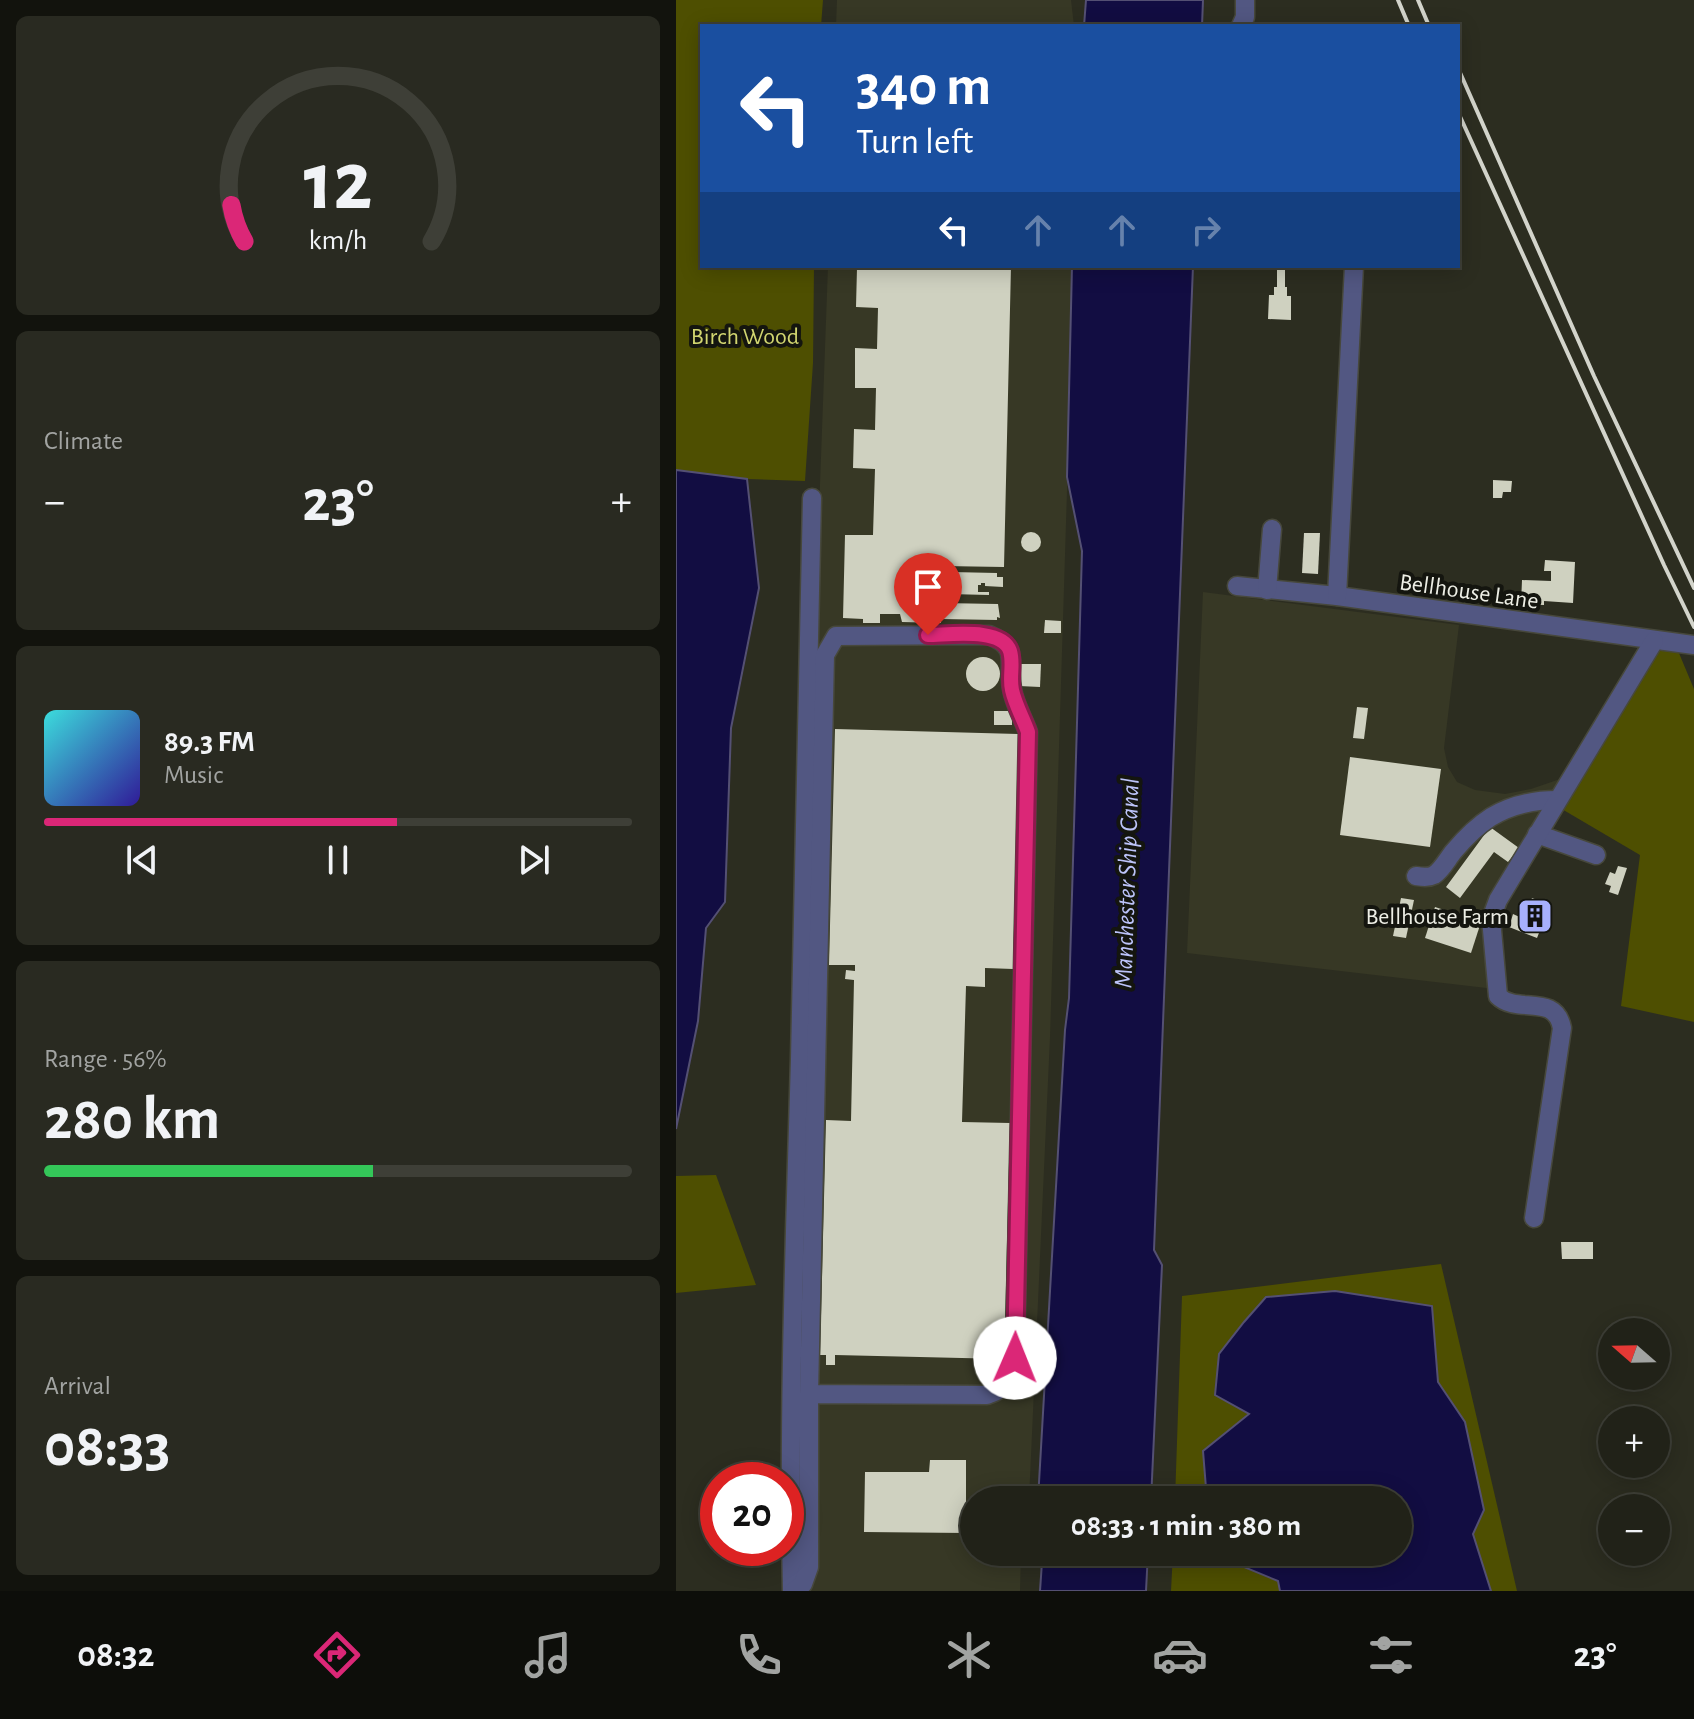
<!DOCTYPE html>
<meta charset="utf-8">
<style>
body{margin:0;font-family:"Alegreya Sans",sans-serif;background:#292a21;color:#f1f3f6;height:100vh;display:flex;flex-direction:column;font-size:30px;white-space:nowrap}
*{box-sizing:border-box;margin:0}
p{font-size:26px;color:#a2a4a2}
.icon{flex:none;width:44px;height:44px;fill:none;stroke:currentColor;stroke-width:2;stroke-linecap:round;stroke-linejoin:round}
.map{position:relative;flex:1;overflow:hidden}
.side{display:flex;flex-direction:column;gap:16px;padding:16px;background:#12130d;width:676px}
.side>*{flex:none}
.banner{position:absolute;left:24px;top:24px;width:760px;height:244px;border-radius:0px;box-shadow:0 4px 20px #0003,0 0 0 2px #3e3f37;background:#1a4fa0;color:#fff;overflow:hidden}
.needle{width:52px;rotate:290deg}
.controls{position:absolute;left:922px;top:1318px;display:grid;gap:16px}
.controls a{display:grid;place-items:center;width:72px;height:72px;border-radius:50%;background:#212218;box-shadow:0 4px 20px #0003,0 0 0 2px #3e3f37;font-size:40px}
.speed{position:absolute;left:24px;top:1462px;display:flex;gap:16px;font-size:40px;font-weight:700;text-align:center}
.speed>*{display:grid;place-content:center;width:104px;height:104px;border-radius:50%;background:#212218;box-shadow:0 4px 20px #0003,0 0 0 2px #3e3f37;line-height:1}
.speed .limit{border:12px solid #d22;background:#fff;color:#111}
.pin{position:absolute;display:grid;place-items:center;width:68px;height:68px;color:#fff;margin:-82px -34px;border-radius:50% 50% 50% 0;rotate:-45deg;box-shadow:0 0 8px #0007}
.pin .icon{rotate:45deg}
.me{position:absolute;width:88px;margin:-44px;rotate:1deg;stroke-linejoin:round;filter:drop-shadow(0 0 6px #0008)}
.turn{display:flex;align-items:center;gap:28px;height:168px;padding:0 24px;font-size:36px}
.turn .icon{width:104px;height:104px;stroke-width:2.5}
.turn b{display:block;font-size:56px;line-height:68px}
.lanes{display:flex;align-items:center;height:76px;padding:0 24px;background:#0003;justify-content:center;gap:40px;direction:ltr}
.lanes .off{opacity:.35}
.big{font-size:60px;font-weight:700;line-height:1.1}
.side .tile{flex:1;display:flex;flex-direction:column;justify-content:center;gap:12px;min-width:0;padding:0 28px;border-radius:12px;background:#292a21}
.side .dial{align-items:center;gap:0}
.dial svg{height:208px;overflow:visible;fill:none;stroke:#3e3f37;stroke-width:7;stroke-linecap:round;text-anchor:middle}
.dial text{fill:#f1f3f6;stroke:none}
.song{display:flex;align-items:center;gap:24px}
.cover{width:96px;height:96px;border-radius:12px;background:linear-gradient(135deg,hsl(180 70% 55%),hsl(250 70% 35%))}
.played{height:8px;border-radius:4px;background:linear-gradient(90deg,#db2777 60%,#3e3f37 60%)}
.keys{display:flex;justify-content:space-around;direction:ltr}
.heat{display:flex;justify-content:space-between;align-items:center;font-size:44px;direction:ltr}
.charge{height:12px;border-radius:6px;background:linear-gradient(90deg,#34c759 56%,#3e3f37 0)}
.trip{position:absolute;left:284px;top:1486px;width:452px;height:80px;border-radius:40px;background:#212218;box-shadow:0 4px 20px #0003,0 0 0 2px #3e3f37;font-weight:700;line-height:80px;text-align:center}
.dock{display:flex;height:128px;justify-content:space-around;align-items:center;background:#0d0e0a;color:#a2a4a2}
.dock .icon{width:56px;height:56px}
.dock .current{color:#db2777}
.dock b{font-size:36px;color:#f1f3f6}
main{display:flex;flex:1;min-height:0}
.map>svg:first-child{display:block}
.built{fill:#373825}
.green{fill:#4e4f01}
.water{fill:#120d42;stroke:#545073;stroke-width:2}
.building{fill:#cfd1c0}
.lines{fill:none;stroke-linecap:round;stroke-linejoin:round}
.minor-casing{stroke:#47483c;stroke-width:21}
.minor{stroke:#525782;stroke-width:18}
.rail{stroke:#d3d4cb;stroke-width:4}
.route-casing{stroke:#8e194d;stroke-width:20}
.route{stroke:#db2777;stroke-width:14}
.labels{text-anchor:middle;stroke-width:8;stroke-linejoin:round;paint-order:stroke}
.park-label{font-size:24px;fill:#d2d670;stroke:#14150f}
.street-label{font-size:24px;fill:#edeee5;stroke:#14150f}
.poi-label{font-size:24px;fill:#edeee5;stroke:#14150f;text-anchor:end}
.water-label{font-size:26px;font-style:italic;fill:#bcc3f9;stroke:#14150f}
</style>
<main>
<section class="side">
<div class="tile dial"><svg viewBox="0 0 100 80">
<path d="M14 69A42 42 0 1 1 86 69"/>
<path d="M14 69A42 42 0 0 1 9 55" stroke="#db2777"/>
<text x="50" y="56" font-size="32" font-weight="700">12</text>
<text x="50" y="72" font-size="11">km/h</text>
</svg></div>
<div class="tile"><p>Climate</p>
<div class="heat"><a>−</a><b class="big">23°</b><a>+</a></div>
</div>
<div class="tile">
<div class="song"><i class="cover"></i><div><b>89.3 FM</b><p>Music</p></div></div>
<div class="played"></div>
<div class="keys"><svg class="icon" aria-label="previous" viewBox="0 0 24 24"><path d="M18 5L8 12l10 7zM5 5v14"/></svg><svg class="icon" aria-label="pause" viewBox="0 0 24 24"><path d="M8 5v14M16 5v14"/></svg><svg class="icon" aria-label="next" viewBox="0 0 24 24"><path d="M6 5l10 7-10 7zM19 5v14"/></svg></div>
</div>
<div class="tile"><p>Range · 56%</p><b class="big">280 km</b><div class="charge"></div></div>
<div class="tile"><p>Arrival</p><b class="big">08:33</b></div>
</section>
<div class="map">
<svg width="1018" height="1591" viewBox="0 0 1018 1591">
<rect width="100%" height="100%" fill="#2c2d20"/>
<!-- built -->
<g class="built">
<path d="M161,0H395L398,26H160Z"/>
<path d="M152,266H398L374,1037L353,1500H298V1552H345L344,1591H121L139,621Z"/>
<path d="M527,592L783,625L768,748L772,767L781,782L799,790L829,794L855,789L890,777L820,897L819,989L511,953Z"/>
</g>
<!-- green -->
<g class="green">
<path d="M0,0H147L145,26H26V266H138L137,363L129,481L71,479L0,470Z"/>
<path d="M978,644L1000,646L1018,689V1022L945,1006L964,855L879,805Z"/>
<path d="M40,1175L80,1285L0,1293V1176Z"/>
<path d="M765,1264L841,1591H495L497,1552H722V1500H499L506,1296Z"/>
</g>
<!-- water -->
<g class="water">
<path d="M410,0H527L526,26H408Z"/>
<path d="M396,266H517L478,1250L486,1265L475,1500H362L389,1030L393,998L406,551L391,477Z"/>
<path d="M0,470L71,479L83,588L55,728L49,902L30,928L22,1021L0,1129Z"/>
<path d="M659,1291L756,1306L762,1382L789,1422L808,1510L797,1534L815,1591H604L602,1581L563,1565L566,1552H722V1500H542L530,1488L527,1451L573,1414L539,1395L543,1354L568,1322L590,1297Z"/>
<path d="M363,1552H472L470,1591H364L366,1562Z"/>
</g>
<!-- building -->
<g class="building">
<path d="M203,266H335L328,567L267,566L266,603L322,604L324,618L321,617V620L265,619V623L226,622L224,614H204V623H187V619L167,618L169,535H197L199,469L177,468L178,429L199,430L200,388H179V348L201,349L202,308L180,307L181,268H203Z"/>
<path d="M601,266H609V287H611V296H615V320L592,319L593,295H598V287H601Z"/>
<path d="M817,480L836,481L835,492H827L826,498H817Z"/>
<circle cx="355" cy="542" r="10"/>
<path d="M628,533H644L642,574L626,573Z"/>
<path d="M869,560L899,562L897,603L868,601V605L845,604L846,580L875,581V571H868Z"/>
<path d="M275,572L321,573V577H327V587L309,586V583H305V585H302V592H313V595L273,594Z"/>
<path d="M369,620L385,621V633H368Z"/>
<circle cx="307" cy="674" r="17"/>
<path d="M343,664H365L364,687L343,686Z"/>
<path d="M681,707L692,708L688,739L677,738Z"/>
<rect x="318" y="711" width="18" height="14"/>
<path d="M159,729L343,734L337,969L309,968V987L290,986L286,1122L334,1123L328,1359L159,1355V1365H150V1355H144L150,1120L175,1121L178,980L169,979L170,970L179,971V965H153Z"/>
<path d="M674,757L765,769L754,847L664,835Z"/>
<path d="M814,827L843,848L832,862L818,852L784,898L770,887Z"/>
<path d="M942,866L951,868L942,895L933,892L935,886L929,884L934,872L939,874Z"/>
<path d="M725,898L738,900L730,938L717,936Z"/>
<path d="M856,898L874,905L861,938L833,927L837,914L848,919Z"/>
<path d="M759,907L805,922L795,953L749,938Z"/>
<path d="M885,1242H917V1259H886Z"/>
<path d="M254,1460H290V1507H296V1526H290V1533L188,1532L189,1472H253Z"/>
</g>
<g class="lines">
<defs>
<g id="minor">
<path d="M565,26L569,17V0"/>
<path d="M561,586L661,596L1018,645"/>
<path d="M591,590L596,529"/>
<path d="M661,596L678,266"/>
<path d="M861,834L920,855"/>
<path d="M740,876C746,877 752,878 758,875C766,870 772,858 778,851C789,838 801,826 815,817C835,805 858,800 881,800"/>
<path d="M858,1218L886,1028C879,992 841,1015 822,996L815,919L822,900L978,641"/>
<path d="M116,1591C112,1414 119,1236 124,1059C129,872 133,685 136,498"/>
<path d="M118,1591L127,1584L133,1567V1394L149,655L160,636L313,635C345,648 331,662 336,689C338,703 347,718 352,732L339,1358C336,1379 333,1388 311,1395L133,1394"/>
</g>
</defs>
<!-- minor casing -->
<use href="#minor" class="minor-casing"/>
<!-- minor -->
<use href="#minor" class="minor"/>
<!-- rail -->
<g class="rail">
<path d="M722,0L733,26"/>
<path d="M742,0L753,26"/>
<path d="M782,68L918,376L1018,588"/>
<path d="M782,112L988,565L1018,627"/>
</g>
</g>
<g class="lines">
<defs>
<path id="route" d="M252,635C273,635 326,627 334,651C338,664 333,677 336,690C339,704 347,718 352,732L339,1358"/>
</defs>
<!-- route casing -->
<use href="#route" class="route-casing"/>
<!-- route -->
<use href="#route" class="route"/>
</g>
<!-- icons -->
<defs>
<symbol id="building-square" viewBox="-11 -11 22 22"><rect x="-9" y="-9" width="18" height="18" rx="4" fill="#a7b0fc" stroke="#14150f"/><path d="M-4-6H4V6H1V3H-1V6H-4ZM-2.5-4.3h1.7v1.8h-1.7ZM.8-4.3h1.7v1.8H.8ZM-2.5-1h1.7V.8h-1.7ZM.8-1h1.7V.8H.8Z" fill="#111"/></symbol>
</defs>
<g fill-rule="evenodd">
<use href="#building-square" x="839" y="896" width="40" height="40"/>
</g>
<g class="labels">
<!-- park labels -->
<g class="park-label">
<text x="69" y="344">Birch Wood</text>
</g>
<!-- street labels -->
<g class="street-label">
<text transform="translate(793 591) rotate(8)" y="8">Bellhouse Lane</text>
</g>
<!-- poi labels -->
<g class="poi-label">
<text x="833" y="924">Bellhouse Farm</text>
</g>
<!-- water labels -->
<g class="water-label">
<text transform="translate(450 883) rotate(-88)" y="9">Manchester Ship Canal</text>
</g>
</g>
</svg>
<div class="controls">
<a><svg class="needle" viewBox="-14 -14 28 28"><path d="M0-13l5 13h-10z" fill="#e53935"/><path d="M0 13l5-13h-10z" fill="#a2a4a2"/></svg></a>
<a>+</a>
<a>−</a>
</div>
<div class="speed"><div class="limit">20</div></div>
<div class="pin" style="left:252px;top:635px;background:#d93025"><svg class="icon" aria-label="arrive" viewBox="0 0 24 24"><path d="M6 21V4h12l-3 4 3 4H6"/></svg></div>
<svg class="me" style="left:339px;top:1358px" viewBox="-20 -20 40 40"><circle r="19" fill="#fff"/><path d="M0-13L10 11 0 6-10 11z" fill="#db2777"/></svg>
<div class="trip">08:33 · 1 min · 380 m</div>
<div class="banner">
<div class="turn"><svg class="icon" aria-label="left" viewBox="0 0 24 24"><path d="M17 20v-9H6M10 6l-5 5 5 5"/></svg><div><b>340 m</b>Turn left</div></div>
<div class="lanes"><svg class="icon" aria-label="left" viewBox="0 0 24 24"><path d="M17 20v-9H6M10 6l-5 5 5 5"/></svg><svg class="icon off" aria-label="ahead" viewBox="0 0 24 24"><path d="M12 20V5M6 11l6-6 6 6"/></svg><svg class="icon off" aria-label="ahead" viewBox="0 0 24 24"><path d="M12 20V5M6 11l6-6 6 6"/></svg><svg class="icon off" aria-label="right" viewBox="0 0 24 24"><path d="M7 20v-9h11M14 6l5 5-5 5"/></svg></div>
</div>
</div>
</main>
<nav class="dock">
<b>08:32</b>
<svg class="icon current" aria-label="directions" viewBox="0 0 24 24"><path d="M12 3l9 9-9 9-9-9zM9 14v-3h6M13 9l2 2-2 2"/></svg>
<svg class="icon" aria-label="music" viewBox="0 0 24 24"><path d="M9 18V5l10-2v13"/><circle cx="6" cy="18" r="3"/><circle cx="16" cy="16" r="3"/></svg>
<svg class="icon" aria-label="phone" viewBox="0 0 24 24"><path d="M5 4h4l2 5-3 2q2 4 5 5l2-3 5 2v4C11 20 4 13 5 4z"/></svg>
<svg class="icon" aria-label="climate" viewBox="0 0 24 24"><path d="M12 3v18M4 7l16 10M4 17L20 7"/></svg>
<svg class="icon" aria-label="car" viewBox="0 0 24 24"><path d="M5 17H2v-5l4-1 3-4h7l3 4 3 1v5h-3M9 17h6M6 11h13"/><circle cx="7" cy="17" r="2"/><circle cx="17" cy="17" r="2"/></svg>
<svg class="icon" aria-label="filters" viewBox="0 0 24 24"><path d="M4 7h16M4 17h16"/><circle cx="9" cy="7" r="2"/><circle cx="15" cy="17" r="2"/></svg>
<b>23°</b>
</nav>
